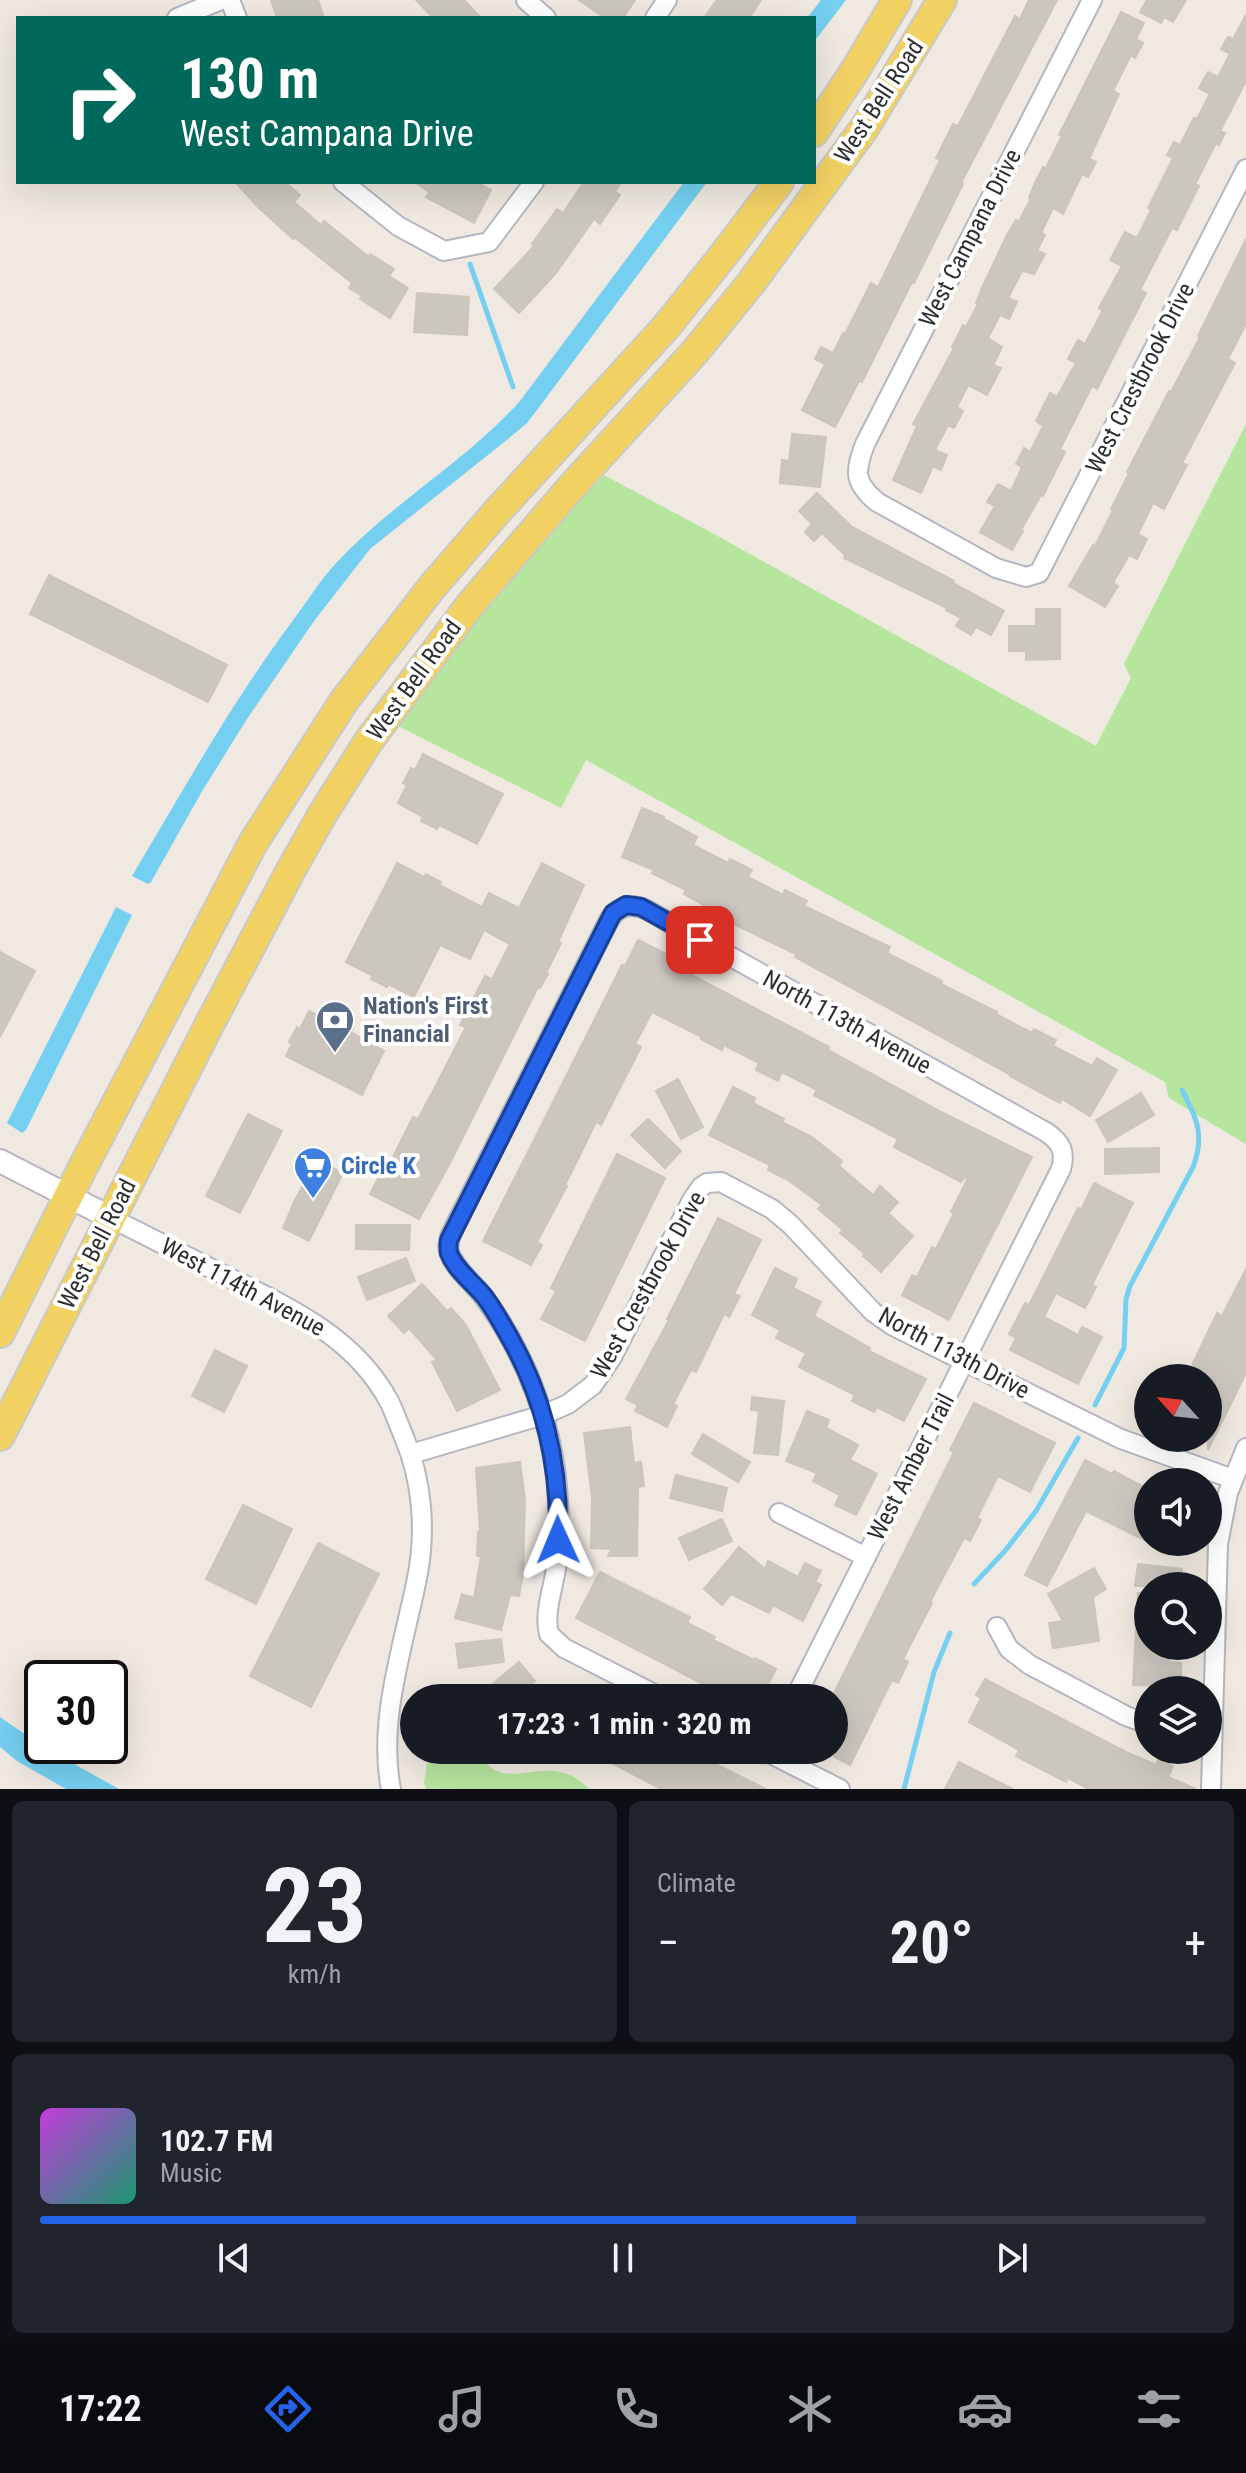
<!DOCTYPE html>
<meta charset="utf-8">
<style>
body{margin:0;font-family:"Roboto Condensed",sans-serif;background:#20242c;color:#f1f3f6;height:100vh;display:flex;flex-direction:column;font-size:30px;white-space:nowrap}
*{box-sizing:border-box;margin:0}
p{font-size:26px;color:#9ea1a6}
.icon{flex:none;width:44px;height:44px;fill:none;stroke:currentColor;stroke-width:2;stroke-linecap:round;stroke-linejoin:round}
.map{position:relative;height:1789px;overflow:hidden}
.side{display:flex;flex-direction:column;gap:12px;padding:12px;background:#0d0f14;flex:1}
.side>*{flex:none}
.top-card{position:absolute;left:16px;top:16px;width:800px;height:168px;border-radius:0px;box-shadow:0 8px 32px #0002;background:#00695c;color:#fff;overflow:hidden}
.needle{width:52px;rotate:297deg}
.fabs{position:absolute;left:1134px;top:1364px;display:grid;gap:16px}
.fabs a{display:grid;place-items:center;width:88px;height:88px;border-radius:50%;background:#171b24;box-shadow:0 8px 32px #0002;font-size:40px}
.speed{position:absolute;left:24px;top:1660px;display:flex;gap:16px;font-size:40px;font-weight:700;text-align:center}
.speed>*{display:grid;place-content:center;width:104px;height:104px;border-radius:50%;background:#171b24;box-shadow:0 8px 32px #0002;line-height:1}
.speed .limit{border:4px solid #111;border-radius:12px;background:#fff;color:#111}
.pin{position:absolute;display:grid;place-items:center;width:68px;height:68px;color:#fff;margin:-34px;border-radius:16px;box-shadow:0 4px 12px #0006}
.me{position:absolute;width:88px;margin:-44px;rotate:359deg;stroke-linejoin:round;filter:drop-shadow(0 0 6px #0008)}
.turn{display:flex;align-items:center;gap:28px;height:168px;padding:0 32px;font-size:36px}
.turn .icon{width:104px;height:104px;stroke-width:2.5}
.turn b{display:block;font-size:56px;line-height:68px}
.big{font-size:60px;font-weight:700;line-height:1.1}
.side .widget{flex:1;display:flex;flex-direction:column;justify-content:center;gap:12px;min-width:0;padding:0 28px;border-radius:12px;background:#20242c}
.side .dial{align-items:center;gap:0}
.dial b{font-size:104px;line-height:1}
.song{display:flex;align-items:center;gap:24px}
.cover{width:96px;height:96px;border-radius:12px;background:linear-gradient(135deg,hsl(290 70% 55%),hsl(160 70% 35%))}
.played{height:8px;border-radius:4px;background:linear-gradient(90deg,#2563eb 70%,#363941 70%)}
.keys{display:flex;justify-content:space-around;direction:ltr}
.heat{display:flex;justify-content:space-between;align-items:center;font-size:44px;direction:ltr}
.side .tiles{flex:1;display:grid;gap:12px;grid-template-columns:1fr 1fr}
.widget:last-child{grid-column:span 2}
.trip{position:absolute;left:400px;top:1684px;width:448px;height:80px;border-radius:40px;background:#171b24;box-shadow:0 8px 32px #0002;font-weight:700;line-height:80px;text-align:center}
.menu{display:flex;height:128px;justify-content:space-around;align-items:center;background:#090b0e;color:#9ea1a6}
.menu .icon{width:56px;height:56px}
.menu .selected{color:#2563eb}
.menu b{font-size:36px;color:#f1f3f6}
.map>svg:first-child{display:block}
.green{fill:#b6e59e}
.water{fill:#75cff0}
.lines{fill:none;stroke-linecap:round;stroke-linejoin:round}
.stream{stroke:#75cff0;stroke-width:5}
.building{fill:#cbc7bf;stroke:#cbc5ba;stroke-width:2}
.minor-casing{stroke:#b4b7c1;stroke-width:22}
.tertiary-casing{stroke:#b4b7c1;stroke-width:26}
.primary-casing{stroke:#c9c9c9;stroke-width:32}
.minor{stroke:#fff;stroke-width:18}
.tertiary{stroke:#fff;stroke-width:22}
.primary{stroke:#f2d163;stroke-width:28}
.route-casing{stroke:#184099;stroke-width:20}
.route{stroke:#2563eb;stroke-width:14}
.labels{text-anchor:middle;stroke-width:8;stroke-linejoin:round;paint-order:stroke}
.street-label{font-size:24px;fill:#2e2e2e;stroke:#fff}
.service-label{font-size:24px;font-weight:bold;fill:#4e5e75;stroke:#fff;text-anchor:start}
.shop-label{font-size:24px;font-weight:bold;fill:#366cbe;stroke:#fff;text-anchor:start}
</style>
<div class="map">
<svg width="1246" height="1789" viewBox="0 0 1246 1789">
<rect width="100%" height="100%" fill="#efe9e1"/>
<!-- green -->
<g class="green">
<path d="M1246,424V1144L1169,1098L1165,1082L586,760L561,808L396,725C462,638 529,555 602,474L703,528L1096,746L1131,678L1124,664Z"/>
<path d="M441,1750H479C482,1755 485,1762 489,1766C516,1789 552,1750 589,1789H426L424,1783L428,1756Z"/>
</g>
<!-- water -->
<g class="water">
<path d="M821,0H846L814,42V18H807Z"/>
<path d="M684,182H707L540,406L527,423L508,439L370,549L314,621L247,719L201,793L151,882L148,884L132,876C184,789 233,700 294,619C306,603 317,585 330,570C386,506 464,464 520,401Z"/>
<path d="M116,907L132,915L26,1130L22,1133L7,1123Z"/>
<path d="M0,1717L42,1746L119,1789H66L17,1761L0,1747Z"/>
</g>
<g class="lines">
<!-- stream -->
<g class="stream">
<path d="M470,264L513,387"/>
<path d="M1095,1405L1124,1348L1126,1299L1130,1286L1193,1167C1205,1136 1197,1118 1182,1090"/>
<path d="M974,1584L1004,1552L1036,1511L1078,1438"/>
<path d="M904,1789L934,1672L950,1633"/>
</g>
</g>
<!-- building -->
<g class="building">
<path d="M271,0H318L324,18H277Z"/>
<path d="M416,0H464L481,18H433Z"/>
<path d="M579,0H635L623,18H605Z"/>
<path d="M717,0H761L749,18H704Z"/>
<path d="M1029,0H1057L961,183L963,184L914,283L912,282L862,382L859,381L835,427L802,410L825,364L815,359L821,347L833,353L843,333L845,334L871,283L878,287L940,160L936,158L953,124L958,126L1015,16L1020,19Z"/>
<path d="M1147,0H1186L1173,22L1164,17L1161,23L1140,12Z"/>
<path d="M1121,12L1144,23L1136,39L1143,43L1135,58L1131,55L1113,91L1119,94L1089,159L1096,162L1088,177L1082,174L1063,214L1053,208L1041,233L1045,235L1037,251L1045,254L1034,274L1022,271L1008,298L1017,302L1009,319L1000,315L988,338L1002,347L993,365L1001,368L987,395L968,385L957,407L963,411L954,428L948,425L935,450L947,455L941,470L933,466L921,493L893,480L917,426L913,424L954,348L952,347L963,325L966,327L978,304L976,303L982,288L1008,233L1016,220L1019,221L1031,199L1029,198L1035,183L1043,167L1046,168L1062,136L1059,135Z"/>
<path d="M1246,15V81L1220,131L1225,133L1219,145L1216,143L1195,184L1199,186L1177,230L1172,228L1140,290L1146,293L1097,389L1092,386L1060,449L1065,452L1043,496L1041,495L1021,530L1023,531L1012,550L980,532L995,506L987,502L998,484L1011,491L1022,467L1016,464L1024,448L1030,452L1043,426L1036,421L1050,393L1057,397L1063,386L1076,363L1068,359L1078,340L1085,344L1103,310L1099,308L1122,266L1110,260L1125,232L1137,238L1151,210L1148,208L1173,158L1167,155L1174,142L1180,145L1194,118L1197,119L1210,94L1199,88L1208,72L1218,77L1230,54L1221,49L1228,37L1233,39Z"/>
<path d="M235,182H285L300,195L294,202L321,225L324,221L369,257L370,254L394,269L389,276L408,288L390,318L360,299L362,296L349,288L352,283L294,237L293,239L259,208Z"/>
<path d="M415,182H476L491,190L474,223L426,197L429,192Z"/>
<path d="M584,182H622L615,191L620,195L600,224L594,219L556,273L519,313L494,289L534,246L532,244L557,209L563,213Z"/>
<path d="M1246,239V324L1228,359L1235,363L1182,463L1187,465L1164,509L1153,503L1138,534L1147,539L1137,559L1129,555L1113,583L1118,586L1105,607L1069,586L1093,545L1095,546L1113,510L1111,509L1129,473L1127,472L1169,391L1171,392L1200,337L1198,336Z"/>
<path d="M417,293L469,297L467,335L414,332Z"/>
<path d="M792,434L826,437L820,487L780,483L782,460L789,461Z"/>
<path d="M817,493L852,527L954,581L953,583L1004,611L991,635L976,627L971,635L956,626L961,618L946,610L947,608L844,558L845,555L822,533L814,541L805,532L812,524L799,511Z"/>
<path d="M49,575L227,665L208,702L30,614Z"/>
<path d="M1036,609H1060V659L1026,660V651H1009V626H1036Z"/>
<path d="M423,754L503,794L477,844L439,825L437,829L421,821L423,817L398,803L407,785L403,783L411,768L415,770Z"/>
<path d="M642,808L664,817V819L697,837L693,845L728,863L730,859L752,870L748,877L783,895L785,890L807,901L804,906L890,947L887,953L942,981L941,984L997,1012L996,1014L1032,1033L1034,1029L1056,1040L1053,1046L1092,1066L1097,1058L1117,1070L1090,1116L1062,1099L1060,1103L1010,1076L1011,1075L795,957L796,954L731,923L733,921L684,894L686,890L652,873L654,870L622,857Z"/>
<path d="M397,863L424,877L426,874L441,882L439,885L482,907L489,893L519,908L542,863L584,885L558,942L561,943L546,973L548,974L540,988L538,987L450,1163L419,1219L370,1194L381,1173L384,1175L413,1117L418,1119L432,1093L466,1027L460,1025L485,976L492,979L510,944L484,930L470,959L440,945L414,997L388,984L387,987L371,979L373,976L346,962Z"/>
<path d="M638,940L684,963L680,969L829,1047L828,1050L939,1111L1032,1157L949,1320L902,1295L912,1275L917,1277L932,1247L936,1249L954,1213L951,1212L968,1178L965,1177L961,1182L894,1147L898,1139L814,1095L817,1090L782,1072L778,1081L756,1070L759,1063L724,1045L722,1050L701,1039L702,1037L652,1012L635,1044L641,1047L601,1125L596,1122L579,1157L565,1185L567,1186L537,1242L542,1245L531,1265L483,1241L622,965L625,966Z"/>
<path d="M0,952L35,971L0,1037Z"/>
<path d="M309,1011L336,1025L337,1022L353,1029L351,1032L384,1051L362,1095L286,1056L292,1044L289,1042L297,1027L300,1029Z"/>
<path d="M678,1079L703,1127L681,1139L656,1091Z"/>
<path d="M733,1087L755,1098L753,1103L784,1119L782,1122L812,1137L842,1161L839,1166L873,1195L880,1186L898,1202L888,1213L913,1236L881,1272L863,1256L865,1254L840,1233L843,1230L818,1209L822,1205L788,1180L768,1170L770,1165L709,1135Z"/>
<path d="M1141,1093L1154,1115L1108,1142L1096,1120Z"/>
<path d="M248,1114L282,1131L240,1213L206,1196Z"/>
<path d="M648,1119L681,1151L665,1168L631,1135Z"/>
<path d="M1159,1148V1172L1105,1174V1149Z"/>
<path d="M617,1154L665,1178L585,1341L541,1319L556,1291L551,1288Z"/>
<path d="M317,1160L343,1173L309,1241L283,1228L295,1200Z"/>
<path d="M1094,1183L1133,1203L1092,1285L1096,1287L1085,1308L1056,1293L1044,1317L1078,1335L1082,1327L1102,1337L1078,1384L1010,1350L1016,1338L1009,1334L1025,1303L1029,1305L1078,1208L1081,1210Z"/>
<path d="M718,1218L761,1240L734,1294L740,1296L729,1317L724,1314L696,1372L691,1370L673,1404L677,1406L667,1427L635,1411L638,1405L626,1399L669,1320L667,1319Z"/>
<path d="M356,1225H410L409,1250L356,1249Z"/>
<path d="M406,1258L415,1281L367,1300L358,1277Z"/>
<path d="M775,1268L797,1279L793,1288L821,1302L814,1316L870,1348L869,1351L926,1379L904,1421L877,1407L874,1412L852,1401L855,1395L799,1367L806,1353L776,1338L780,1330L752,1315Z"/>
<path d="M1246,1269V1373L1208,1450V1378H1186L1217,1313L1222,1316Z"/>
<path d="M422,1284L447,1311L451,1308L466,1325L500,1390L457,1411L432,1362L437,1360L409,1328L404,1333L388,1316Z"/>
<path d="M215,1350L247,1366L224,1412L192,1396Z"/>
<path d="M752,1397L784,1401L778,1455L754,1453L759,1411L751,1410Z"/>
<path d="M974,1403L1055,1443L1030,1492L998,1476L977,1518L981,1520L970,1541L964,1538L930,1602L932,1603L903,1659L908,1662L898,1683L892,1680L850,1765L834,1757V1693L954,1452L950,1450Z"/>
<path d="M807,1411L829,1420L826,1428L858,1445L850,1460L877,1474L856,1515L835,1505L840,1495L813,1481L817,1473L786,1461Z"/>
<path d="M630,1427L634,1463L641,1462L644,1486L638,1487L637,1556H608L612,1549L591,1548L592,1498L584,1433Z"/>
<path d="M703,1434L750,1462L738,1482L692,1454Z"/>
<path d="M1085,1460L1112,1474L1114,1471L1148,1489V1542L1086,1511L1047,1586L1025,1575Z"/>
<path d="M520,1462L525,1500L523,1574L519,1596L510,1595L501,1630L455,1618L462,1594L474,1598L481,1556H477L478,1532H480L476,1468Z"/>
<path d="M676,1475L727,1488L722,1511L670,1498Z"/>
<path d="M243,1505L292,1529L256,1604L206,1579Z"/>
<path d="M722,1519L732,1541L689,1560L679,1538Z"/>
<path d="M318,1543L379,1574L311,1707L250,1676Z"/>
<path d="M739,1547L765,1569L768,1561L798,1577L805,1563L821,1571L815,1582L821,1585L803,1621L773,1605L769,1613L731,1594L722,1605L704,1589Z"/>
<path d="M1138,1564L1182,1569L1180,1586H1135Z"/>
<path d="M1094,1568L1106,1589L1093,1597L1099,1641L1053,1648L1049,1623L1063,1621L1048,1594Z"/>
<path d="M600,1572L690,1617L687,1623L715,1637L713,1640L754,1660L755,1658L776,1669L761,1698H730L576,1618Z"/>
<path d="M1138,1593H1148V1646H1170L1169,1662L1181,1663V1677H1167V1686L1133,1685Z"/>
<path d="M501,1639L504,1662L459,1668L456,1644Z"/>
<path d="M519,1662L535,1681L514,1698H476Z"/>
<path d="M985,1679L1126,1752L1156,1765L1158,1760L1173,1766L1168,1777L1196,1789H1089L1068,1778L1066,1782L1045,1771L1016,1756L1019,1750L969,1722L981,1698L976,1695Z"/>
<path d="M587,1750H687L766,1789H661Z"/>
<path d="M959,1762L1013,1789H945Z"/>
</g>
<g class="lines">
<defs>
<g id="minor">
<path d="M230,0L237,18"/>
<path d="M526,0L546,18"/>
<path d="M1092,0L865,444C855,471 853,482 877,502L996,568L1026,577L1039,573L1246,169"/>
<path d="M177,18L221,0"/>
<path d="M655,18L667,0"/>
<path d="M343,182L398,226L444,251L489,242L534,182"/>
<path d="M111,1218C150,1238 190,1258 230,1278C292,1309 356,1338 390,1403C395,1414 399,1425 404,1437C422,1480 426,1528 418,1573C405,1642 377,1719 391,1789"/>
<path d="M411,1454L543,1415L568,1404L593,1385L612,1357L692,1200L701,1187L707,1183L721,1182L772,1209L791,1225L873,1312L893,1326L1121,1439L1233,1479"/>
<path d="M779,1513L866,1557"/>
<path d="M997,1627L1009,1649L1030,1665L1126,1716L1148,1724"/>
<path d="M662,1698L564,1648L549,1634C543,1612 555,1584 557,1561C562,1504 556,1446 535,1392C523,1360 507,1329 486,1300C476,1285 455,1270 449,1252C447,1243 450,1236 454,1228L609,920C619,905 631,903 647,910L1046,1132C1061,1142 1066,1152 1061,1169L795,1698"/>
<path d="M763,1750L840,1789"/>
<path d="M1211,1789L1218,1544L1228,1493L1246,1448"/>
</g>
<path id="tertiary" d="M0,1161L111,1218"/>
<g id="primary">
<path d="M814,132L854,72L897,0"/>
<path d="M0,1333L83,1167L253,843L344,701L432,587L495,514L666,327L722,257L779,182"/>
<path d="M0,1436L208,1027L291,870L322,815L368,742L470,605L575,483L694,353L751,283L865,127L942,0"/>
</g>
</defs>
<!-- minor casing -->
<use href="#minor" class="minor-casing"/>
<!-- tertiary casing -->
<use href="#tertiary" class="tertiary-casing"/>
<!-- primary casing -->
<use href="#primary" class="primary-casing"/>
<!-- minor -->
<use href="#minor" class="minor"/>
<!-- tertiary -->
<use href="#tertiary" class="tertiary"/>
<!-- primary -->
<use href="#primary" class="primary"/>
</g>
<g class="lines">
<defs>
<path id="route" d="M558,1540C560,1469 545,1400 510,1338C502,1324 494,1309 484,1296C473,1283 455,1269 449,1253C448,1247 448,1246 449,1240L613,913L626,905L641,907L700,940"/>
</defs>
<!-- route casing -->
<use href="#route" class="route-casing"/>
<!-- route -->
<use href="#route" class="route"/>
</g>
<!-- icons -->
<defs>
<symbol id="bank-pin" viewBox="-11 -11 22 30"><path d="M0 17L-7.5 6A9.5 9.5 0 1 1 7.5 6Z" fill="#5c6f8a" stroke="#fff"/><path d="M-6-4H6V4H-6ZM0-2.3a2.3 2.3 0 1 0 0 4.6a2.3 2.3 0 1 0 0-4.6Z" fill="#fff"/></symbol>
<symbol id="supermarket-pin" viewBox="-11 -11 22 30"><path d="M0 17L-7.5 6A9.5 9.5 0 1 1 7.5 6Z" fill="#3f7fe0" stroke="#fff"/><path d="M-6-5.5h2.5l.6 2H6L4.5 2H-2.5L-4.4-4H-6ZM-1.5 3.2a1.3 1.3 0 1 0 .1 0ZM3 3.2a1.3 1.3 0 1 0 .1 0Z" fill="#fff"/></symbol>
</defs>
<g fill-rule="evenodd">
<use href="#bank-pin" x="313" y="998" width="44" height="60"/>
<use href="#supermarket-pin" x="291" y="1144" width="44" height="60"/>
</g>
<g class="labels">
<!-- street labels -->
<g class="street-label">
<text transform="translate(879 101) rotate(-57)" y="8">West Bell Road</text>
<text transform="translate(970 238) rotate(-63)" y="8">West Campana Drive</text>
<text transform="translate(1140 378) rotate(-63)" y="8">West Crestbrook Drive</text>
<text transform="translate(414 680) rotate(-54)" y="8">West Bell Road</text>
<text transform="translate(847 1022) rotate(29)" y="8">North 113th Avenue</text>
<text transform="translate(97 1244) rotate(-63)" y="8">West Bell Road</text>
<text transform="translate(648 1285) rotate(-61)" y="8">West Crestbrook Drive</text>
<text transform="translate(243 1287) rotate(28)" y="8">West 114th Avenue</text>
<text transform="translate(954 1353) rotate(28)" y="8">North 113th Drive</text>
<text transform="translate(911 1467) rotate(-63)" y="8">West Amber Trail</text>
</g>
<!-- service labels -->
<g class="service-label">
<text x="363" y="1014">Nation's First<tspan x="363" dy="28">Financial</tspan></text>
</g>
<!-- shop labels -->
<g class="shop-label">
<text x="341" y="1174">Circle K</text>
</g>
</g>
</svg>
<div class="fabs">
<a><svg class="needle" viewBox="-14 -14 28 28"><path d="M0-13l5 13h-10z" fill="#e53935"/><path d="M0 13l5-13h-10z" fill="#9ea1a6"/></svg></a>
<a><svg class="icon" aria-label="sound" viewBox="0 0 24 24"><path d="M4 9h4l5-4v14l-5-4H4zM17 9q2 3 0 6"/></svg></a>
<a><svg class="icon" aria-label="search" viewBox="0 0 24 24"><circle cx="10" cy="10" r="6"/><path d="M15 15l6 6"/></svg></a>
<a><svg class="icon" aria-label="layers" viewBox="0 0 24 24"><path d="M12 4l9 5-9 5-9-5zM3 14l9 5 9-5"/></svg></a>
</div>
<div class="speed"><div class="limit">30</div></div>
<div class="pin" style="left:700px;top:940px;background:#d93025"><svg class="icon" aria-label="arrive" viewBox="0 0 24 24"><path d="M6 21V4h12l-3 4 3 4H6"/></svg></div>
<svg class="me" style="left:558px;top:1540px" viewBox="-20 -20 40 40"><path d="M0-17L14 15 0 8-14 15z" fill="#2563eb" stroke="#fff" stroke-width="4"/></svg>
<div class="trip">17:23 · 1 min · 320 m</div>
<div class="top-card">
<div class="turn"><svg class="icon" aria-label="right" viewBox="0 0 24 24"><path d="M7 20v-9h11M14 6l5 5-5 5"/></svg><div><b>130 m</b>West Campana Drive</div></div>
</div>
</div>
<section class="side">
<div class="tiles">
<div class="widget dial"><b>23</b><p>km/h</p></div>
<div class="widget"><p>Climate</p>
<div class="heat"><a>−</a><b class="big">20°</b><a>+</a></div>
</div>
<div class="widget">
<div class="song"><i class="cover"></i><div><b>102.7 FM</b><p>Music</p></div></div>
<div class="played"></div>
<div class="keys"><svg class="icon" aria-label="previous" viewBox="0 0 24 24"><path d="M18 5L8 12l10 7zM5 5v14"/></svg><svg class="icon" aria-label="pause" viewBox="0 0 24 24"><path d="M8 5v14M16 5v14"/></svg><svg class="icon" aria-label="next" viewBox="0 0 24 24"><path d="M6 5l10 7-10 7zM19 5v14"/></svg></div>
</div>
</div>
</section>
<nav class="menu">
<b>17:22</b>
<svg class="icon selected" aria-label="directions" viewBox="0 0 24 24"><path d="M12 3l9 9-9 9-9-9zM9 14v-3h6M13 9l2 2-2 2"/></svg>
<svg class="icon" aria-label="music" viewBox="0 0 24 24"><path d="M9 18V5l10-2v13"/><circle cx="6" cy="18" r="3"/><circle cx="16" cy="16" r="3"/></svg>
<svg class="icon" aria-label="phone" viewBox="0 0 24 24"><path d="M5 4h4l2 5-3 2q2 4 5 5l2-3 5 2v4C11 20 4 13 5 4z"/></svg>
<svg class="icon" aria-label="climate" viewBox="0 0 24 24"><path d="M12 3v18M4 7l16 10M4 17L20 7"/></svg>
<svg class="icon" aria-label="car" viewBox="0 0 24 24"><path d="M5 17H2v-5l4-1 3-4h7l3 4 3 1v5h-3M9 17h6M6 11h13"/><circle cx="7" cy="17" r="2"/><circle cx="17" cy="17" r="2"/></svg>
<svg class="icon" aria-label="filters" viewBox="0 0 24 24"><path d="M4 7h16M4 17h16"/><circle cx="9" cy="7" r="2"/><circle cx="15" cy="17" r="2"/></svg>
</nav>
